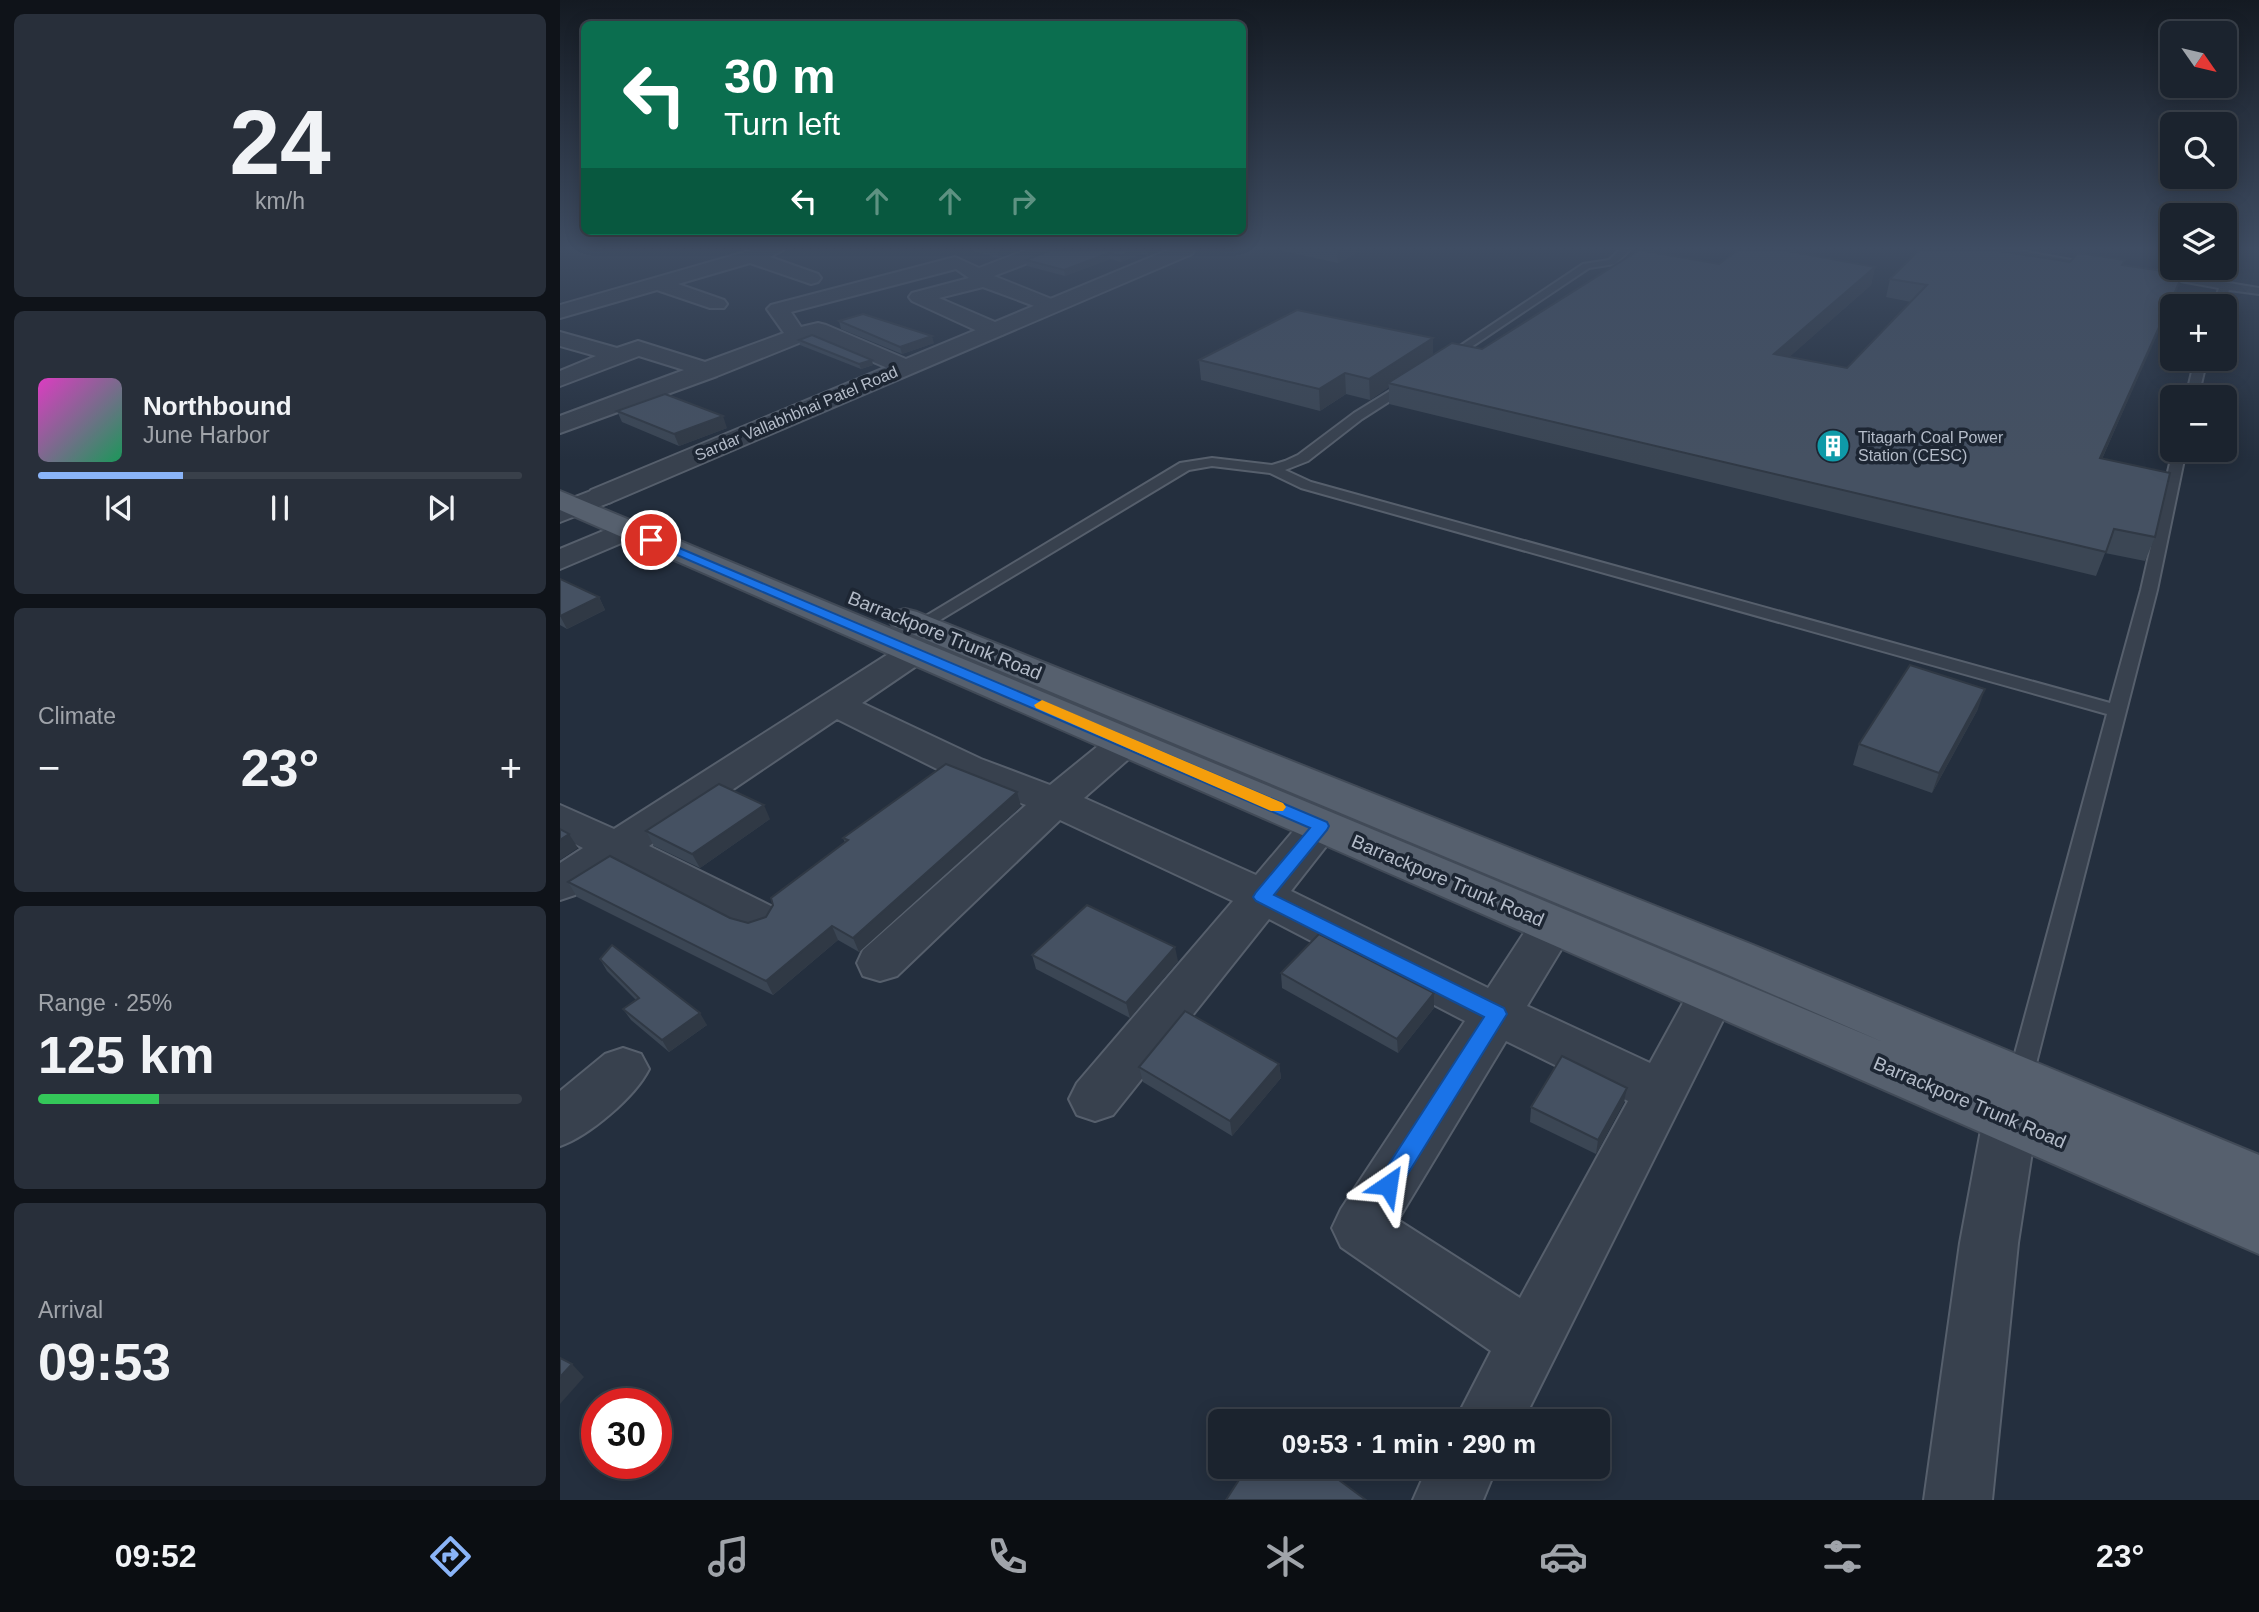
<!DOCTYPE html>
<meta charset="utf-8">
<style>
body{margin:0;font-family:Arial,sans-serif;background:#282f3a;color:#f1f3f6;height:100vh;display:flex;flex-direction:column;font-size:26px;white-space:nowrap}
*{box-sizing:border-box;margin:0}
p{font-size:23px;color:#a0a4aa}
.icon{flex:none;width:38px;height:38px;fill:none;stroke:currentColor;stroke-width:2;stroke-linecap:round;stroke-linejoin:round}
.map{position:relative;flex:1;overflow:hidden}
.panel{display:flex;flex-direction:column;gap:14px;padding:14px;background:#0f1319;width:560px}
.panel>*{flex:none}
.hud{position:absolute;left:21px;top:21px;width:665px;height:214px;border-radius:10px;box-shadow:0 4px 18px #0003,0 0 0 2px #39404a;background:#0b6e4f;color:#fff;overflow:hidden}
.needle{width:46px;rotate:124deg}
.tools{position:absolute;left:1600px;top:21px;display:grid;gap:14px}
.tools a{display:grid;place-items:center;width:77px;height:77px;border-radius:10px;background:#1b232e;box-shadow:0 4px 18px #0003,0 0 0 2px #39404a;font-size:35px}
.speed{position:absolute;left:21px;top:1388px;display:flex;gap:14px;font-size:35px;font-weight:700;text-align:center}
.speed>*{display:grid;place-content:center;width:91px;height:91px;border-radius:50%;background:#1b232e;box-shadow:0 4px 18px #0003,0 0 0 2px #39404a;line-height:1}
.speed .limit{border:10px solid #d22;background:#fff;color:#111}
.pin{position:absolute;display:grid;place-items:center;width:60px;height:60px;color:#fff;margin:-30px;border:4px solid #fff;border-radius:50%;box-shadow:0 2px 7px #0007}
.me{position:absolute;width:77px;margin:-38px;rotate:32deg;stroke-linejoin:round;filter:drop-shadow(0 0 5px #0008)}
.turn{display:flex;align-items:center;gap:24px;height:147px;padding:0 28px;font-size:32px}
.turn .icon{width:91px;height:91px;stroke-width:2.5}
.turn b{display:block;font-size:49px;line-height:60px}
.lanes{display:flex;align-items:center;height:66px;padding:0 28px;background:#0003;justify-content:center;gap:35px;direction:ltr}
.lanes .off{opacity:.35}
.big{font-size:52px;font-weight:700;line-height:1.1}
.panel .widget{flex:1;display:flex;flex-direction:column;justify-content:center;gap:10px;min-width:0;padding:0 24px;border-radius:10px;background:#282f3a}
.panel .dial{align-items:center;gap:0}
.dial b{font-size:91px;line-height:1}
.song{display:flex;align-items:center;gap:21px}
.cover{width:84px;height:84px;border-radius:10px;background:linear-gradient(135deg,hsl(310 70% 55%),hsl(150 70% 35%))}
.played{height:7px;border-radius:4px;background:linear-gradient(90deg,#8ab4f8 30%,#39404a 30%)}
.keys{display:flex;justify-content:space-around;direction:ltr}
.heat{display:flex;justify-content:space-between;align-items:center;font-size:38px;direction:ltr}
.charge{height:10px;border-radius:5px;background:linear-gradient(90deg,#34c759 25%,#39404a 0)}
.trip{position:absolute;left:648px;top:1409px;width:402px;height:70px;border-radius:10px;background:#1b232e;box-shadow:0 4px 18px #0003,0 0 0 2px #39404a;font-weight:700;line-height:70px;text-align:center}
.dock{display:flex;height:112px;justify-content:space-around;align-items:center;background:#0b0e12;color:#a0a4aa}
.dock .icon{width:49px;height:49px}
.dock .current{color:#8ab4f8}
.dock b{font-size:32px;color:#f1f3f6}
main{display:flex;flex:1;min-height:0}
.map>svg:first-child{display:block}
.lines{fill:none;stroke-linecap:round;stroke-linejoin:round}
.service-casing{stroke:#565f6c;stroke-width:4}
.minor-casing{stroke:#565f6c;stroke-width:4}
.tertiary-casing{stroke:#565f6c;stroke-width:4}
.primary-casing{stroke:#414a57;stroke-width:4}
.service{fill:#38414e;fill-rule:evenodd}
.minor{fill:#38414e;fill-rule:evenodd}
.tertiary{fill:#38414e;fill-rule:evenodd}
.primary{fill:#56606e;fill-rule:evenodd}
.wall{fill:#3b4654}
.shaded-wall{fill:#303945}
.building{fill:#455162;stroke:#303945;stroke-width:2}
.route{fill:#1a73e8;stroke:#114b97;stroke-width:2}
.slow{fill:#f59e0b}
.labels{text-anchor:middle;stroke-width:7;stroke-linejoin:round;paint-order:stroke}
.far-street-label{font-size:16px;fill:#b4bcc9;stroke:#1d2633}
.far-poi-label{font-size:16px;fill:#b4bcc9;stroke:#1d2633;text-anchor:start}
.street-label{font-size:19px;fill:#b4bcc9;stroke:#1d2633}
</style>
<main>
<section class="panel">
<div class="widget dial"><b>24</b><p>km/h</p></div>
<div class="widget">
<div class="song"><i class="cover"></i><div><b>Northbound</b><p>June Harbor</p></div></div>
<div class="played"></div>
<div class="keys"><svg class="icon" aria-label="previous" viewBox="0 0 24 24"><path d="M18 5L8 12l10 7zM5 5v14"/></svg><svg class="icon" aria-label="pause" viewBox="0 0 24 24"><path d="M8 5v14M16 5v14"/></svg><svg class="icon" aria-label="next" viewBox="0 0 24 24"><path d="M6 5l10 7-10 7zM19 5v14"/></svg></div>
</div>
<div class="widget"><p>Climate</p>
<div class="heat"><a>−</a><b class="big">23°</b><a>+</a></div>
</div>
<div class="widget"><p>Range · 25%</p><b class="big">125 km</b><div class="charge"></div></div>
<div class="widget"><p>Arrival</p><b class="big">09:53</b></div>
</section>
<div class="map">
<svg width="1699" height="1500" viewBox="0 0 1699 1500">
<rect width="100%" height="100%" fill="#242f3e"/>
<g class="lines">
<defs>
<g id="service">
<path d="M1060,250H1070L1055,264L1029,268L889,362L879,360L1023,264L1049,260Z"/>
<path d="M1428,250H1455L1540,265L1535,268Z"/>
<path d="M1596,271L1699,288V294L1669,290L1664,306H1654L1659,288L1593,276V272Z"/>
<path d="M1635,359H1647L1638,397H1626Z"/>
<path d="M851,378L855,379V385L802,419L748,461L725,470L751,482L1550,703L1581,590L1613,450H1626L1597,590L1469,1091L1460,1094L1451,1091L1447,1083L1547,714L741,488L710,473L652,466L629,470L365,629H353L351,625L620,463L652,458L712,465L725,461L738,455L794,413Z"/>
</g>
<g id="minor">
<path d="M192,250H223L210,257L258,274L261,278L258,282L251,284L190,263L118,284L164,300L167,304L164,308H150L97,290L0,318V305Z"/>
<path d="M466,250H493L491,254L434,276L499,302L502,306L499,310H485L423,287L379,298L442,325L445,330L442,335H426L352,301L349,297L352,293L409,278L396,269L231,312L241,327L258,323L266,325L353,362L357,367L353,372H337L254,337L157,376L0,433V416L124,370L79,356L0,386V371L36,356L0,346V332L57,348L78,341L145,362L224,333L207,309L211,305L395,257L419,268Z"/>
<path d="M41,487L51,490L55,496L51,502L0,522V503Z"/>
<path d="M67,521L78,524L82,530L78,536L0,569V549Z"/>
<path d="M356,641L368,644L373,651L368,658L302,703L421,759L490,785L554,733L567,729L580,733L586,741L580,749L524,798L696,875L746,816L761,812L776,816L782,826L731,891L928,988L977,913L993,908L1009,913L1016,925L967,1006L1090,1063L1135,981L1152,975L1169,981L1176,994L963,1421H895L931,1351L781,1247L772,1228L781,1209L905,1021L709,919L553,1115L535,1121L517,1115L509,1099L517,1083L673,901L500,820L337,976L320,981L303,976L297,963L303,950L466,805L393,777L277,719L89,846L211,906L218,918L211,930L195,935L179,930L58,867L15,895L0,900V863L23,848L0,836V805L54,829L344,644ZM946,1041L1068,1101L960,1298L838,1220Z"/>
<path d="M63,1048L81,1054L89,1069C75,1097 29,1136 0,1146V1091L45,1054Z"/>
<path d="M1450,1096L1469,1103L1477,1119L1458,1243L1432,1500H1364L1400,1243L1423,1119L1431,1103Z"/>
<path d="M868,1466H937L923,1500H853Z"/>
</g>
<path id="tertiary" d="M608,250H634L632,254L51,502L41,505L31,502L27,496L31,490Z"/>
<path id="primary" d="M0,491L1323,1042L1159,971L333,626L328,619L333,612L345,609L357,612L1193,945L1699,1155V1254L0,510Z"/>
</defs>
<!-- service casing -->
<use href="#service" class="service-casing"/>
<!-- minor casing -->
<use href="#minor" class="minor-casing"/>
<!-- tertiary casing -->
<use href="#tertiary" class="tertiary-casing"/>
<!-- primary casing -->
<use href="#primary" class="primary-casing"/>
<!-- service -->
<use href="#service" class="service"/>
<!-- minor -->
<use href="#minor" class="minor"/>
<!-- tertiary -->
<use href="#tertiary" class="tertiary"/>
<!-- primary -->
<use href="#primary" class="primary"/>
</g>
<!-- wall -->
<g class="wall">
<path d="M410,250H457L438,258Z"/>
<path d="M602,250L588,256L581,254L561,262L550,259L505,276L467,266L466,260L491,251Z"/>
<path d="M719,250H803L778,263Z"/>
<path d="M1565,260L1563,265L1623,274L1542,459L1595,537L1585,561L1545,553L1536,576L829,404V387L810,400L786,394L760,411L641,380L639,360L873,338V355L922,349L1159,264L1315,267L1311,285L1229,357L1287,368L1351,302L1326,297L1330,279L1510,262Z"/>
<path d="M279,321L374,343L342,354L281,329Z"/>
<path d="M239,340L313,365L301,369L240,345Z"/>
<path d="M57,411L167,428L119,446L62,422Z"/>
<path d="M0,579L39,597L45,610L7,629L0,625Z"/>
<path d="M1418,709L1372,793L1293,765L1299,744Z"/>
<path d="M461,806L299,952L278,940L213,995L17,897L8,882L170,918L188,923L206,917L285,843L283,838Z"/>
<path d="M210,819L140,868L94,846L86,831Z"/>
<path d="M472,955L618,961L570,1018L476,969Z"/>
<path d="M40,959L147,1025L109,1052L71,1020L63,1009L76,1000L47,971Z"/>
<path d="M721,973L874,1008L838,1053L722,988Z"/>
<path d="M719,1064L721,1078L672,1136L583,1082L579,1067Z"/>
<path d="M1067,1088L1064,1102L1036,1154L970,1122L971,1107Z"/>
</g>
<!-- shaded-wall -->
<g class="shaded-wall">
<path d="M441,250H457L438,258L437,252Z"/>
<path d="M574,250H581V254L561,262L560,256Z"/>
<path d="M587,250H602L588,256Z"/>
<path d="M777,250H803L778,263Z"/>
<path d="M549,253L550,259L505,276L504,270Z"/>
<path d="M1315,267L1311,285L1210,374L1214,354Z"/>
<path d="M1623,274L1616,293L1532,481L1540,458Z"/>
<path d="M372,336L374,343L342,354L340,347Z"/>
<path d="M873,338V358L828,383L829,387L810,400L809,379Z"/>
<path d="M312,360L313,365L301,369L299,364Z"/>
<path d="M785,373L786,394L760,411L759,389Z"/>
<path d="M163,416L167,428L119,446L114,434Z"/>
<path d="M39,597L45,610L7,629L0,616Z"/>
<path d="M1425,689L1418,709L1372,793L1379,773Z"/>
<path d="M457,792L461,806L299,952L293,938Z"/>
<path d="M204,805L210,819L140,868L132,854Z"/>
<path d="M9,834L18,848L0,860V840Z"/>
<path d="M272,926L278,940L213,995L206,981Z"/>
<path d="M615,947L618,961L570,1018L566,1003Z"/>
<path d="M874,993V1008L838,1053L837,1039Z"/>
<path d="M140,1013L147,1025L109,1052L102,1040Z"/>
<path d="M719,1064L721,1078L672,1136L670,1121Z"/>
<path d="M1067,1088L1064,1102L1036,1154L1038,1140Z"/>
<path d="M12,1364L24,1377L0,1404V1377Z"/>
</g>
<!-- building -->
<g class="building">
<path d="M574,250L560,256L549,253L504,270L466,260L491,250Z"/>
<path d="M1079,250L1159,264L1178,250H1222L1315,267L1214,354L1287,368L1367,285L1330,279L1359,250H1433L1510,262L1518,253L1565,260L1562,265L1623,274L1540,458L1610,473L1595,537L1554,529L1546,552L828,383L892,343L922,349Z"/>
<path d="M737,310L873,338L809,379L785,373L759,389L639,360Z"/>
<path d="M303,314L372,336L340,347L279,321Z"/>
<path d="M252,335L312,360L299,364L239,340Z"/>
<path d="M105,394L163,416L114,434L57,411Z"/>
<path d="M0,579L39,597L0,616Z"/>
<path d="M1350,665L1425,689L1379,773L1299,744Z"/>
<path d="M386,764L457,792L293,938L272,926L206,981L8,882L50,856L170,918L188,923L206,917L213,905L211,898L288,840L283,838Z"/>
<path d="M159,784L204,805L132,854L86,831Z"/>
<path d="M0,829L9,834L0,840Z"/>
<path d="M527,905L615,947L566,1003L472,955Z"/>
<path d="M759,934L874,993L837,1039L721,973Z"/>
<path d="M52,945L140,1013L102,1040L63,1009L79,998L40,959Z"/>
<path d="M625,1011L719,1064L670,1121L579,1067Z"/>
<path d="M1002,1056L1067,1088L1038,1140L971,1107Z"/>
<path d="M0,1358L12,1364L0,1377Z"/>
<path d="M688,1466H760L806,1500H666Z"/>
</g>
<!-- sky -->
<linearGradient id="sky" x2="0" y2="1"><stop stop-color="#141a22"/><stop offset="0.54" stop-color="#3f4d63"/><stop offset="1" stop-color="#3f4d63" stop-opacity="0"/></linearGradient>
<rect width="1699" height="460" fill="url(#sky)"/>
<!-- route -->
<path class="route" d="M91,536L767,822L769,826L767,830L714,895L944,1008L947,1014L836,1193L828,1196L820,1193L817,1185L820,1178L924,1017L696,901L693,897L696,892L750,828L87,542V537Z"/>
<!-- slow -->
<path class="slow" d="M482,700L723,803L726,807L723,811H711L476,708L474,705Z"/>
<!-- icons -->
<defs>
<symbol id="building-disc" viewBox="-11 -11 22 22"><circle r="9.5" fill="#0f9aa8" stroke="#1d2633"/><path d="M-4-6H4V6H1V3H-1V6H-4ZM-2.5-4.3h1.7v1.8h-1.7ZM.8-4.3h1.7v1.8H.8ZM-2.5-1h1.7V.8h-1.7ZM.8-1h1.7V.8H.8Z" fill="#fff"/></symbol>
</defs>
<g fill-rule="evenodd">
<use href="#building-disc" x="1254" y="427" width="38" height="38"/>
</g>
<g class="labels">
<!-- far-street labels -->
<g class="far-street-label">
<text transform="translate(236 413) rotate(-23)" y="6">Sardar Vallabhbhai Patel Road</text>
</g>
<!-- far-poi labels -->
<g class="far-poi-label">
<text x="1298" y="443">Titagarh Coal Power<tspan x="1298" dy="18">Station (CESC)</tspan></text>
</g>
<!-- street labels -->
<g class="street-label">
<text transform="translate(385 635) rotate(22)" y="7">Barrackpore Trunk Road</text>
<text transform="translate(888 880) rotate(23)" y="7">Barrackpore Trunk Road</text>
<text transform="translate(1410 1102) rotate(23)" y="7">Barrackpore Trunk Road</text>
</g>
</g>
</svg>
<div class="tools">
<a><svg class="needle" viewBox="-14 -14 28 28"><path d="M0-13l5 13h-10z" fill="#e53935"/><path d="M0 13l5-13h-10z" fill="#a0a4aa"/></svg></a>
<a><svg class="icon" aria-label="search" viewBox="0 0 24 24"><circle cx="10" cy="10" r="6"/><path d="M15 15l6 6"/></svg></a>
<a><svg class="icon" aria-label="layers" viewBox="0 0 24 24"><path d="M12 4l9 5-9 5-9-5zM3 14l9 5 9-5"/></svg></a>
<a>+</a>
<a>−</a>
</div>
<div class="speed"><div class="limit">30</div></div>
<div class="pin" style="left:91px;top:540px;background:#d93025"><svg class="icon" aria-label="arrive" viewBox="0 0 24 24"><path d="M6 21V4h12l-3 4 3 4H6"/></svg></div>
<svg class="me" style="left:828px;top:1185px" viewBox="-20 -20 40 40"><path d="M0-17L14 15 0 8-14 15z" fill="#1a73e8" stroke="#fff" stroke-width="4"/></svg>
<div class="trip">09:53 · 1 min · 290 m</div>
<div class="hud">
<div class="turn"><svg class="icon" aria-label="left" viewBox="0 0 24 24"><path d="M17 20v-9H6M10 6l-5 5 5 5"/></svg><div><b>30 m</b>Turn left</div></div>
<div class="lanes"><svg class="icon" aria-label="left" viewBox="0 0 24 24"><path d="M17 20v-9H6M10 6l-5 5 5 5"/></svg><svg class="icon off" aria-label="ahead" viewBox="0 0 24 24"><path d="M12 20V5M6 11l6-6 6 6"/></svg><svg class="icon off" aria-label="ahead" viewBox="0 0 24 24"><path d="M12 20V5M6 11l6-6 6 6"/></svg><svg class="icon off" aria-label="right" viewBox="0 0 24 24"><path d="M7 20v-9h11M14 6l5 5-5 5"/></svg></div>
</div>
</div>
</main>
<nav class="dock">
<b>09:52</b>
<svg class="icon current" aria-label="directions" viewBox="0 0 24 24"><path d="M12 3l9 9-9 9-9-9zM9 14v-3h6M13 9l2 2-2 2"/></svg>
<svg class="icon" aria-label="music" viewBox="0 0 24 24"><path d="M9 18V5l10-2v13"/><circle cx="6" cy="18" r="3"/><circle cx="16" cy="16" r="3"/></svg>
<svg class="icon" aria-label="phone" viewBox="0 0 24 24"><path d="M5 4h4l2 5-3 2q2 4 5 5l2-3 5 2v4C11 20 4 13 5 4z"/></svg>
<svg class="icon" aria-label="climate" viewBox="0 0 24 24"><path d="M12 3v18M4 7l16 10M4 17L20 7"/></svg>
<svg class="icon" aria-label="car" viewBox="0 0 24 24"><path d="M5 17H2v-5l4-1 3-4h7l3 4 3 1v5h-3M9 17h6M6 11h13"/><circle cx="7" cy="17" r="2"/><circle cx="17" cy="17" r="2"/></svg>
<svg class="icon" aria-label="filters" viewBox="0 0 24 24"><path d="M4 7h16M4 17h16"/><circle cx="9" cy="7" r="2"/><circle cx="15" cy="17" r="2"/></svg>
<b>23°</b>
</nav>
